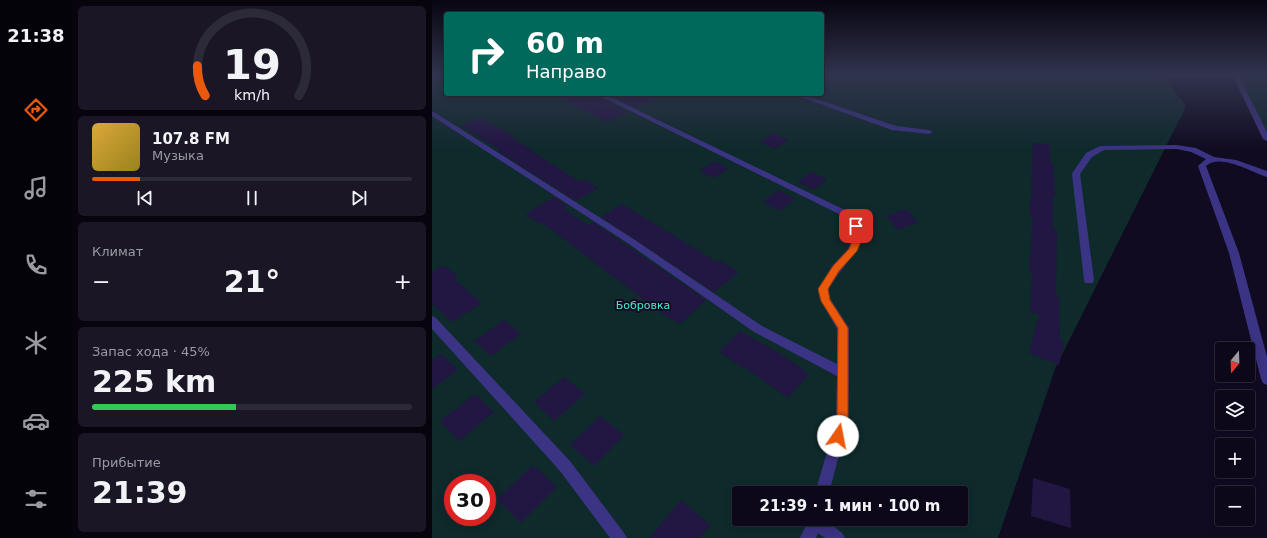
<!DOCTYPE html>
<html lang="ru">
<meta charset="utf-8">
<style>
body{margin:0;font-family:"DejaVu Sans",sans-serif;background:#1a1626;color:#f1f3f6;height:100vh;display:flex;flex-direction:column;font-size:15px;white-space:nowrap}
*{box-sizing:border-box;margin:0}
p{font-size:13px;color:#9a9aa2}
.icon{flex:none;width:22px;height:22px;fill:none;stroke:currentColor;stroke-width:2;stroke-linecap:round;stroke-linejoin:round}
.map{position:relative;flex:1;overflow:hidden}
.side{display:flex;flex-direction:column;gap:6px;padding:6px;background:#07040e;width:360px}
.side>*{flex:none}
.guide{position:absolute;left:12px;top:12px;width:380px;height:84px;border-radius:4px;box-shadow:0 2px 10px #0003,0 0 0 1px #2c2938;background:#00695c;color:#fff;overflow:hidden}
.needle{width:26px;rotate:199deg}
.controls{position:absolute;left:783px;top:342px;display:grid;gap:8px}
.controls a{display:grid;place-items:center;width:40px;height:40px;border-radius:4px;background:#0c0819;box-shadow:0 2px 10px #0003,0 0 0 1px #2c2938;font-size:20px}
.speed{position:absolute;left:12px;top:474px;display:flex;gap:8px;font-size:20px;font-weight:700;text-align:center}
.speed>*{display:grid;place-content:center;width:52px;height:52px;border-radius:50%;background:#0c0819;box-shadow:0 2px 10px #0003,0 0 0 1px #2c2938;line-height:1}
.speed .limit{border:6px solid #d22;background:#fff;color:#111}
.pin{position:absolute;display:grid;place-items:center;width:34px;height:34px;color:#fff;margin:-17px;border-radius:8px;box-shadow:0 2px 6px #0006}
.me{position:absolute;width:44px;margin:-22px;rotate:12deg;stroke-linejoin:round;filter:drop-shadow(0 0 3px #0008)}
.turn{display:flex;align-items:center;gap:14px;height:84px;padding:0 16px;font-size:18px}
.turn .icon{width:52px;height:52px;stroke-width:2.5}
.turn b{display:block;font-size:28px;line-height:34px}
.big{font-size:30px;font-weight:700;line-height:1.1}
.side .card{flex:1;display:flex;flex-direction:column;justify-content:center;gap:6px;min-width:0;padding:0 14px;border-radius:6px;background:#1a1626}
.side .dial{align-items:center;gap:0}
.dial svg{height:104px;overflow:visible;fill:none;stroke:#2c2938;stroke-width:7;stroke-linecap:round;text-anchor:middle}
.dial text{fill:#f1f3f6;stroke:none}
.song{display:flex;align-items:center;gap:12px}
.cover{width:48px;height:48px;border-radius:6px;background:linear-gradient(135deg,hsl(40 70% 55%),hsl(50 70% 35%))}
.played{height:4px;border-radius:2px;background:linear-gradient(90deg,#ea580c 15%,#2c2938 15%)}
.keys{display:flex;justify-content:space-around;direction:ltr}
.heat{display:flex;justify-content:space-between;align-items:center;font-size:22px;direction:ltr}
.charge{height:6px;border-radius:3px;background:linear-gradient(90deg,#34c759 45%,#2c2938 0)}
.trip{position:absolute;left:300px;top:486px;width:236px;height:40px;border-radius:4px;background:#0c0819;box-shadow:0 2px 10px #0003,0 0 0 1px #2c2938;font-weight:700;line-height:40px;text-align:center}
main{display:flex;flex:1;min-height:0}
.tab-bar{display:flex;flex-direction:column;width:72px;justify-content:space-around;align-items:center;background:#05030a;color:#9a9aa2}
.tab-bar .icon{width:28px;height:28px}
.tab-bar .current{color:#ea580c}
.tab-bar b{font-size:18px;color:#f1f3f6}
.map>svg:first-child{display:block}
.green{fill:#0e2a2b;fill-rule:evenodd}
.building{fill:#221643}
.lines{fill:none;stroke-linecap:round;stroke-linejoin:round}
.street{fill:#3b3383;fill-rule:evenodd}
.route{fill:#ea580c;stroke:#983908}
.labels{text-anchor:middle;stroke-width:4;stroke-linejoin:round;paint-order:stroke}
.park-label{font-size:11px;fill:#4fe7cb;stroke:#100b21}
</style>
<main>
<nav class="tab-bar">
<b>21:38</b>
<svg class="icon current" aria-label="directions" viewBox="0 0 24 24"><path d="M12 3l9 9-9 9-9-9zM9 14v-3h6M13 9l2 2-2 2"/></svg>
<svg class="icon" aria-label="music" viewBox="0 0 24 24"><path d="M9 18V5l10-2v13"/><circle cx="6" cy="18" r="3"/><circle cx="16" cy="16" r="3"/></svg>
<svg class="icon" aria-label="phone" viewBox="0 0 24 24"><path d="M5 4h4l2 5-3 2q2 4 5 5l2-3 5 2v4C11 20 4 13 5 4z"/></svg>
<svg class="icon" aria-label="climate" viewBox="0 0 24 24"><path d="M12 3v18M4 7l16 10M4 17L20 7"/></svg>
<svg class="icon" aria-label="car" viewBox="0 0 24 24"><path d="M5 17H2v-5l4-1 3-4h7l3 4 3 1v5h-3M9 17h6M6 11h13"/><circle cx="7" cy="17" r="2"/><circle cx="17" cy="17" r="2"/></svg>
<svg class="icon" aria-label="filters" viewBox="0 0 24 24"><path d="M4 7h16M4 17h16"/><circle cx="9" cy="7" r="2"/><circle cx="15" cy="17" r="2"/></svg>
</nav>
<section class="side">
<div class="card dial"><svg viewBox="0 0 100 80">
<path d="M14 69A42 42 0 1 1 86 69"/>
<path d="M14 69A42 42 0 0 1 8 46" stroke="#ea580c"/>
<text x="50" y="56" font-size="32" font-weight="700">19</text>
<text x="50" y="72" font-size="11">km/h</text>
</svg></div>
<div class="card">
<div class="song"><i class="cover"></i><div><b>107.8 FM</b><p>Музыка</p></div></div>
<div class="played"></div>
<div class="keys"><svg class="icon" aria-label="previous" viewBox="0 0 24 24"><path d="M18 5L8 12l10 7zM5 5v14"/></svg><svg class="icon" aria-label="pause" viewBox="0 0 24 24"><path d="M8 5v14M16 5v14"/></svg><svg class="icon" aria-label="next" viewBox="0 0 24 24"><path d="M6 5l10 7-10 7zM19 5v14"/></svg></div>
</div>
<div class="card"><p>Климат</p>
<div class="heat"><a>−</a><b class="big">21°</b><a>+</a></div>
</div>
<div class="card"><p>Запас хода · 45%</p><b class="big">225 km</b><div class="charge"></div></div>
<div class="card"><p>Прибытие</p><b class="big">21:39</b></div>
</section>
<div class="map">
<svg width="835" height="538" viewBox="0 0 835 538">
<rect width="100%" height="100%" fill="#100b21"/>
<!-- green -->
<g class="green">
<path d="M0,74H14V94H390V74H730L754,106L623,369L566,538H0ZM21,483H55V517H21ZM307,493H529V519H307Z"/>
<path d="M803,74H835V137L807,81Z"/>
</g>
<!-- building -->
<g class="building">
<path d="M121,94H163L196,112L175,122Z"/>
<path d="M175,94H231L204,108Z"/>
<path d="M48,118L83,137L80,138L101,150L100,151L148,182L152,179L166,188L144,201L66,151L68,150L29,126Z"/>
<path d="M341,133L356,140L343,149L328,142Z"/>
<path d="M601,142L618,145V163H621L623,196H621V229L625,230L624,296L627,297L628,340L632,342L627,365L597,353L607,314L598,312L600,272H597L601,215L597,214L598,200H599Z"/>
<path d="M283,161L297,168L282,178L267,171Z"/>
<path d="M379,172L395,179L382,190L365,182Z"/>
<path d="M346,190L363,199L348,211L331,202Z"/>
<path d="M122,197L135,206L131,208L156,225L161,222L274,300L248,324L232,315L109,222L106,223L93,214Z"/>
<path d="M190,204L285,262L287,260L307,272L282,292L169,217Z"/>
<path d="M474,209L486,222L466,230L454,216Z"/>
<path d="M12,265L26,277L22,279L50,303L20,322L0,304V272Z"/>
<path d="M72,320L89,334L59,356L42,341Z"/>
<path d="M308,331L352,356L377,374L356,398L312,367L311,368L287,352Z"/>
<path d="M9,354L26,370L0,389V360Z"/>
<path d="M132,377L153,394L122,421L102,402Z"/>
<path d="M43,394L62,412L27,441L8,421Z"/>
<path d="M168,416L192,435L162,466L138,445Z"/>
<path d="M101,465L125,487L89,523L65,499Z"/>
<path d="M601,478L638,489L639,528L599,516Z"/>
<path d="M249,500L278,525L268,538H217Z"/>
</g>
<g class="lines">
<!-- street -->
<g class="street">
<path d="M800,74H806L835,132V141L831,139Z"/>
<path d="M164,94H172L417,212L429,226L430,239L423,253L408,272L396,289L399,300L417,328V373L416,421L397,493H383L404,421L405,376L322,332L194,242L0,116V111L2,112L200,238L330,326L405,364V329L389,301L386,289L400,266L416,249L420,239L419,227L411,216Z"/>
<path d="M360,94H370L464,126L497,130L501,132L497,134L460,130Z"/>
<path d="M745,145L764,148L782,157L804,160L835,171V177C819,172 788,153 774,166L807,253L835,357V385L831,383L829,379L797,253L766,166L774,159L759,152L745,149L672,150L660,157L648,174L662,280L661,283H653L652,280L640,174L641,172L654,153L668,146Z"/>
<path d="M0,316L4,318L138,461L192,533L195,538H178L128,471L0,329Z"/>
<path d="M377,519H393L410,533L413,538H393L386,533L384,538H368Z"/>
</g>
</g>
<!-- sky -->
<linearGradient id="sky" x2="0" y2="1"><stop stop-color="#090612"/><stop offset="0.5" stop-color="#31344e"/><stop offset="1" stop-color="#31344e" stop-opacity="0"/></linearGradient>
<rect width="835" height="149" fill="url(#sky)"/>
<!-- route -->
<path class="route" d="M424,223L428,226L430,239L425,251L407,271L396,289L398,300L416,328V421L411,440L406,441L402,440L400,436L405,421L406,328L389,301L386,289L401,266L417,249L421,239L420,226Z"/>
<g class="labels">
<!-- park labels -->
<g class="park-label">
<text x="211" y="309">Бобровка</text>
</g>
</g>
</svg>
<div class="controls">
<a><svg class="needle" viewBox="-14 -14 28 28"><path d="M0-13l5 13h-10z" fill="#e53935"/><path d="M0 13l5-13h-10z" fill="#9a9aa2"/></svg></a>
<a><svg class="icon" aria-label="layers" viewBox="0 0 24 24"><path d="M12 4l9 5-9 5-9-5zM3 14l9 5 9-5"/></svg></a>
<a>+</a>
<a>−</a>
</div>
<div class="speed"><div class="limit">30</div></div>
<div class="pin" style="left:424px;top:226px;background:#d93025"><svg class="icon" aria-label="arrive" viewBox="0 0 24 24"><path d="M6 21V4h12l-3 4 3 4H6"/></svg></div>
<svg class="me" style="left:406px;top:436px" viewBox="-20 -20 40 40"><circle r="19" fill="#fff"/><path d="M0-13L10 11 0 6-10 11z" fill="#ea580c"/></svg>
<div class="trip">21:39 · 1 мин · 100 m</div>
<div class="guide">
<div class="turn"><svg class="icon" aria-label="right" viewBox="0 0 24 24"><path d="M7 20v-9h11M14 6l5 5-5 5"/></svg><div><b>60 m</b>Направо</div></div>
</div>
</div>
</main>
